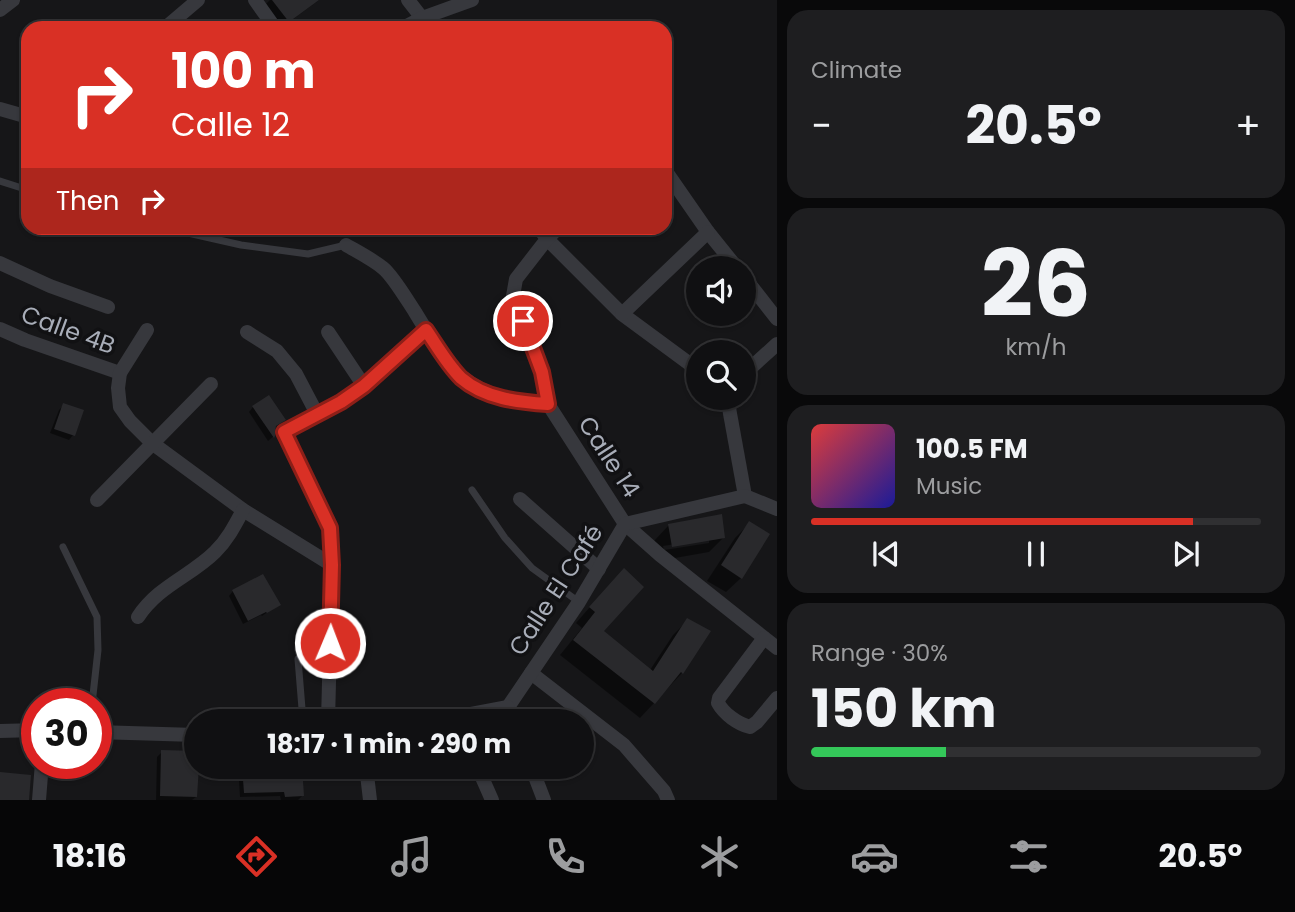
<!DOCTYPE html>
<meta charset="utf-8">
<style>
body{margin:0;font-family:Poppins,sans-serif;background:#1e1e20;color:#f1f3f6;height:100vh;display:flex;flex-direction:column;font-size:26px;white-space:nowrap}
*{box-sizing:border-box;margin:0}
p{font-size:23px;color:#9c9d9f}
.icon{flex:none;width:38px;height:38px;fill:none;stroke:currentColor;stroke-width:2;stroke-linecap:round;stroke-linejoin:round}
.map{position:relative;flex:1;overflow:hidden}
.sheet{display:flex;flex-direction:column;gap:10px;padding:10px;background:#09090a;width:518px}
.sheet>*{flex:none}
.guide{position:absolute;left:21px;top:21px;width:651px;height:214px;border-radius:21px;box-shadow:0 2px 5px #0004,0 0 0 2px #303032;background:#d93025;color:#fff;overflow:hidden}
.buttons{position:absolute;left:686px;top:256px;display:grid;gap:14px}
.buttons a{display:grid;place-items:center;width:70px;height:70px;border-radius:50%;background:#101012;box-shadow:0 2px 5px #0004,0 0 0 2px #303032;font-size:35px}
.speed{position:absolute;left:21px;top:688px;display:flex;gap:14px;font-size:35px;font-weight:700;text-align:center}
.speed>*{display:grid;place-content:center;width:91px;height:91px;border-radius:50%;background:#101012;box-shadow:0 2px 5px #0004,0 0 0 2px #303032;line-height:1}
.speed .limit{border:10px solid #d22;background:#fff;color:#111}
.pin{position:absolute;display:grid;place-items:center;width:60px;height:60px;color:#fff;margin:-30px;border:4px solid #fff;border-radius:50%;box-shadow:0 2px 7px #0007}
.me{position:absolute;width:77px;margin:-38px;rotate:1deg;stroke-linejoin:round;filter:drop-shadow(0 0 5px #0008)}
.turn{display:flex;align-items:center;gap:24px;height:147px;padding:0 35px;font-size:32px}
.turn .icon{width:91px;height:91px;stroke-width:2.5}
.turn b{display:block;font-size:49px;line-height:60px}
.then{display:flex;align-items:center;height:66px;padding:0 35px;background:#0003;gap:14px;font-size:26px}
.big{font-size:52px;font-weight:700;line-height:1.1}
.sheet .widget{flex:1;display:flex;flex-direction:column;justify-content:center;gap:10px;min-width:0;padding:0 24px;border-radius:21px;background:#1e1e20}
.sheet .dial{align-items:center;gap:0}
.dial b{font-size:91px;line-height:1}
.song{display:flex;align-items:center;gap:21px}
.cover{width:84px;height:84px;border-radius:10px;background:linear-gradient(135deg,hsl(0 70% 55%),hsl(240 70% 35%))}
.played{height:7px;border-radius:4px;background:linear-gradient(90deg,#d93025 85%,#303032 85%)}
.keys{display:flex;justify-content:space-around;direction:ltr}
.heat{display:flex;justify-content:space-between;align-items:center;font-size:38px;direction:ltr}
.charge{height:10px;border-radius:5px;background:linear-gradient(90deg,#34c759 30%,#303032 0)}
.trip{position:absolute;left:184px;top:709px;width:410px;height:70px;border-radius:35px;background:#101012;box-shadow:0 2px 5px #0004,0 0 0 2px #303032;font-weight:700;line-height:70px;text-align:center}
.dock{display:flex;height:112px;justify-content:space-around;align-items:center;background:#060607;color:#9c9d9f}
.dock .icon{width:49px;height:49px}
.dock .on{color:#d93025}
.dock b{font-size:32px;color:#f1f3f6}
main{display:flex;flex:1;min-height:0}
.map>svg:first-child{display:block}
.shadow{fill:#0007;fill-rule:evenodd}
.building{fill:#29292c}
.lines{fill:none;stroke-linecap:round;stroke-linejoin:round}
.lane{stroke:#37383d;stroke-width:7}
.street{stroke:#37383d;stroke-width:14}
.route-casing{stroke:#8d1f18;stroke-width:18}
.route{stroke:#d93025;stroke-width:12}
.labels{text-anchor:middle;stroke-width:7;stroke-linejoin:round;paint-order:stroke}
.street-label{font-size:24px;fill:#a8adb8;stroke:#111113}
</style>
<main>
<div class="map">
<svg width="777" height="800" viewBox="0 0 777 800">
<rect width="100%" height="100%" fill="#161618"/>
<!-- shadow -->
<g class="shadow">
<path d="M270,0H319L281,28L264,6Z"/>
<path d="M64,405L73,435L69,440L50,433L59,410Z"/>
<path d="M253,407L284,420L274,428V436L268,441L249,412Z"/>
<path d="M750,523L741,578L726,592L707,581L735,538Z"/>
<path d="M668,526L723,538L709,552L658,561L654,541ZM709,539V543L664,550L663,546Z"/>
<path d="M609,585L601,631L650,670L673,635L688,620L682,673L640,718L560,655L582,628L576,623Z"/>
<path d="M233,591L279,604L262,616L261,615L243,624L229,596Z"/>
<path d="M162,752L196,753V797L192,800H156L157,757Z"/>
<path d="M238,766H300L303,795L298,800H281L280,796L240,797Z"/>
</g>
<!-- building -->
<g class="building">
<path d="M272,0H319L289,22Z"/>
<path d="M269,395L286,420L276,426L275,431V436L274,438L252,406Z"/>
<path d="M63,403L84,410L75,436L54,429Z"/>
<path d="M722,514L725,538L672,547L668,524Z"/>
<path d="M749,521L770,534L742,579L721,565Z"/>
<path d="M624,568L644,587L604,631L653,671L687,618L711,631L683,674L681,672L655,704L573,640L595,612L589,607Z"/>
<path d="M263,574L281,605L267,613L266,612L248,621L232,590Z"/>
<path d="M161,750L196,751V766H199L197,797L160,796Z"/>
<path d="M242,766H302L304,796L285,797L284,792L244,793Z"/>
<path d="M0,772L31,775L29,800H0Z"/>
</g>
<g class="lines">
<!-- lane -->
<g class="lane">
<path d="M0,181L28,190"/>
<path d="M166,228L241,245L308,254L346,245"/>
<path d="M472,490L505,538L532,568L579,602"/>
<path d="M63,547L97,617L98,650L92,704"/>
<path d="M298,659L303,721"/>
</g>
<!-- street -->
<g class="street">
<path d="M255,0L275,28"/>
<path d="M408,0L422,18"/>
<path d="M0,10L13,0"/>
<path d="M165,28L198,0"/>
<path d="M403,28L422,18L472,0"/>
<path d="M0,109L28,117"/>
<path d="M665,170L708,232L737,268"/>
<path d="M539,228L547,239L622,314L698,370"/>
<path d="M558,228L547,239L516,279L513,296L542,372L548,404L625,524L660,555L777,648"/>
<path d="M346,245C358,252 372,259 383,268C393,276 407,300 415,312C455,378 468,397 548,404"/>
<path d="M0,263L50,286L108,307"/>
<path d="M744,277L777,319"/>
<path d="M622,314L708,232"/>
<path d="M0,329L25,340L120,373"/>
<path d="M147,330L120,373L118,388L120,407L130,421L152,443L243,510L332,565"/>
<path d="M247,332L277,351L296,374L317,414"/>
<path d="M328,332L364,386"/>
<path d="M744,374L777,344"/>
<path d="M727,397L745,496"/>
<path d="M520,499L599,569"/>
<path d="M97,500L211,384"/>
<path d="M138,617C158,586 191,576 215,552C228,539 235,525 243,510"/>
<path d="M764,638L719,698L718,703C724,714 738,724 750,727L757,722L777,698"/>
<path d="M531,673L624,745L664,791L668,800"/>
<path d="M508,707L579,602L625,524L745,496L777,509"/>
<path d="M328,721L332,565L330,528L284,432L341,402L364,386L426,330"/>
<path d="M414,721L450,718L508,707"/>
<path d="M0,731L37,730"/>
<path d="M96,732L196,735"/>
<path d="M366,766L370,800"/>
<path d="M477,766L492,800"/>
<path d="M531,766L544,800"/>
<path d="M39,800L42,763"/>
</g>
</g>
<g class="lines">
<defs>
<path id="route" d="M330,643L332,565L330,528L284,432L341,402L364,386L426,330C437,346 447,364 461,378C485,399 519,402 548,404L542,372L523,321"/>
</defs>
<!-- route casing -->
<use href="#route" class="route-casing"/>
<!-- route -->
<use href="#route" class="route"/>
</g>
<g class="labels">
<!-- street labels -->
<g class="street-label">
<text transform="translate(68 330) rotate(20)" y="8">Calle 4B</text>
<text transform="translate(609 457) rotate(57)" y="8">Calle 14</text>
<text transform="translate(556 590) rotate(-57)" y="8">Calle El Café</text>
</g>
</g>
</svg>
<div class="buttons">
<a><svg class="icon" aria-label="sound" viewBox="0 0 24 24"><path d="M4 9h4l5-4v14l-5-4H4zM17 9q2 3 0 6"/></svg></a>
<a><svg class="icon" aria-label="search" viewBox="0 0 24 24"><circle cx="10" cy="10" r="6"/><path d="M15 15l6 6"/></svg></a>
</div>
<div class="speed"><div class="limit">30</div></div>
<div class="pin" style="left:523px;top:321px;background:#d93025"><svg class="icon" aria-label="arrive" viewBox="0 0 24 24"><path d="M6 21V4h12l-3 4 3 4H6"/></svg></div>
<svg class="me" style="left:330px;top:643px" viewBox="-20 -20 40 40"><circle r="17" fill="#d93025" stroke="#fff" stroke-width="3"/><path d="M0-11L8 9 0 5-8 9z" fill="#fff"/></svg>
<div class="trip">18:17 · 1 min · 290 m</div>
<div class="guide">
<div class="turn"><svg class="icon" aria-label="right" viewBox="0 0 24 24"><path d="M7 20v-9h11M14 6l5 5-5 5"/></svg><div><b>100 m</b>Calle 12</div></div>
<div class="then">Then<svg class="icon" aria-label="right" viewBox="0 0 24 24"><path d="M7 20v-9h11M14 6l5 5-5 5"/></svg></div>
</div>
</div>
<section class="sheet">
<div class="widget"><p>Climate</p>
<div class="heat"><a>−</a><b class="big">20.5°</b><a>+</a></div>
</div>
<div class="widget dial"><b>26</b><p>km/h</p></div>
<div class="widget">
<div class="song"><i class="cover"></i><div><b>100.5 FM</b><p>Music</p></div></div>
<div class="played"></div>
<div class="keys"><svg class="icon" aria-label="previous" viewBox="0 0 24 24"><path d="M18 5L8 12l10 7zM5 5v14"/></svg><svg class="icon" aria-label="pause" viewBox="0 0 24 24"><path d="M8 5v14M16 5v14"/></svg><svg class="icon" aria-label="next" viewBox="0 0 24 24"><path d="M6 5l10 7-10 7zM19 5v14"/></svg></div>
</div>
<div class="widget"><p>Range · 30%</p><b class="big">150 km</b><div class="charge"></div></div>
</section>
</main>
<nav class="dock">
<b>18:16</b>
<svg class="icon on" aria-label="directions" viewBox="0 0 24 24"><path d="M12 3l9 9-9 9-9-9zM9 14v-3h6M13 9l2 2-2 2"/></svg>
<svg class="icon" aria-label="music" viewBox="0 0 24 24"><path d="M9 18V5l10-2v13"/><circle cx="6" cy="18" r="3"/><circle cx="16" cy="16" r="3"/></svg>
<svg class="icon" aria-label="phone" viewBox="0 0 24 24"><path d="M5 4h4l2 5-3 2q2 4 5 5l2-3 5 2v4C11 20 4 13 5 4z"/></svg>
<svg class="icon" aria-label="climate" viewBox="0 0 24 24"><path d="M12 3v18M4 7l16 10M4 17L20 7"/></svg>
<svg class="icon" aria-label="car" viewBox="0 0 24 24"><path d="M5 17H2v-5l4-1 3-4h7l3 4 3 1v5h-3M9 17h6M6 11h13"/><circle cx="7" cy="17" r="2"/><circle cx="17" cy="17" r="2"/></svg>
<svg class="icon" aria-label="filters" viewBox="0 0 24 24"><path d="M4 7h16M4 17h16"/><circle cx="9" cy="7" r="2"/><circle cx="15" cy="17" r="2"/></svg>
<b>20.5°</b>
</nav>
